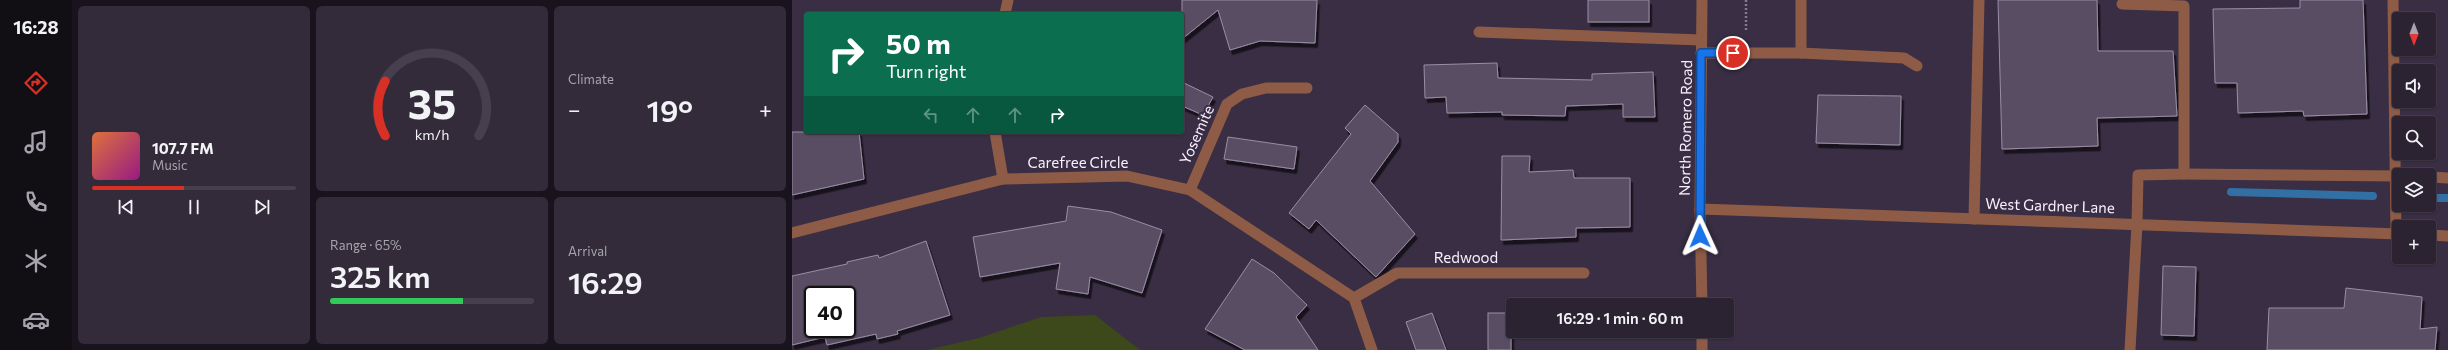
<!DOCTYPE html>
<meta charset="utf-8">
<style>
body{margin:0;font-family:Commissioner,sans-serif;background:#332a3a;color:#f1f3f6;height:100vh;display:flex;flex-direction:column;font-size:15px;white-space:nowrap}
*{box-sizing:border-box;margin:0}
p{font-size:13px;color:#a6a4ac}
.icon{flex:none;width:22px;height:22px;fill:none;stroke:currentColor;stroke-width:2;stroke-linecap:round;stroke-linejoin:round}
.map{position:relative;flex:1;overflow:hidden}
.panel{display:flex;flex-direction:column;gap:6px;padding:6px;background:#18131c;width:720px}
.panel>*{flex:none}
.top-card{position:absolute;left:12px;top:12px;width:380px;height:122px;border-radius:4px;box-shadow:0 1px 3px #0004,0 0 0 1px #473f4d;background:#0b6e4f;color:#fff;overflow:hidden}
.needle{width:26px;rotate:180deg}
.fabs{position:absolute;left:1600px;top:12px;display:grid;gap:8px}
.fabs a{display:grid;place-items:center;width:44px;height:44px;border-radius:4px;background:#2b2232;box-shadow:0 1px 3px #0004,0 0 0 1px #473f4d;font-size:20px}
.speed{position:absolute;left:12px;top:286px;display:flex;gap:8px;font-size:20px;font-weight:700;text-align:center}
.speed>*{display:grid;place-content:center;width:52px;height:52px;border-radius:50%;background:#2b2232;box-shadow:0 1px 3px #0004,0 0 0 1px #473f4d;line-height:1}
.speed .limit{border:2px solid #111;border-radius:6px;background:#fff;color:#111}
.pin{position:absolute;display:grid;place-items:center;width:34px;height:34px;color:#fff;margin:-17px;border:2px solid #fff;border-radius:50%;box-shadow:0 1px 4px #0007}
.me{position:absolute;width:44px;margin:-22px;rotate:359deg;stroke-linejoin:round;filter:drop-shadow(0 0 3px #0008)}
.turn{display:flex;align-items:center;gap:14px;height:84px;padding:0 16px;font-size:18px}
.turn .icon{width:52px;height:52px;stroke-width:2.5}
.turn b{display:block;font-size:28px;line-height:34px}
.lanes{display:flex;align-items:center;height:38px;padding:0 16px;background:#0003;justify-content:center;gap:20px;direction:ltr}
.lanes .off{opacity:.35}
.big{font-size:30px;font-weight:600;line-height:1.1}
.panel .tile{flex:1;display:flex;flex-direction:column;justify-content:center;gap:6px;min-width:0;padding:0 14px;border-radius:6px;background:#332a3a}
.panel .dial{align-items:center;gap:0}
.dial svg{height:104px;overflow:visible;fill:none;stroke:#473f4d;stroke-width:7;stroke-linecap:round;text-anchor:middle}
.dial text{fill:#f1f3f6;stroke:none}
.song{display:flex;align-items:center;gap:12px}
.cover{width:48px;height:48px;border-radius:6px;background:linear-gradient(135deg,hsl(20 70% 55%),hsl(310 70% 35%))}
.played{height:4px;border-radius:2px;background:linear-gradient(90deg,#d93025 45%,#473f4d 45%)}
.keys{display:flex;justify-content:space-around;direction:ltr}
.heat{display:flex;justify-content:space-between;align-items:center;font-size:22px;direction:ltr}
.charge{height:6px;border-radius:3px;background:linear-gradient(90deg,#34c759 65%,#473f4d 0)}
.panel .tiles{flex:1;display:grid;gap:6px;grid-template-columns:repeat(3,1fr)}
.tile:first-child{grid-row:span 2}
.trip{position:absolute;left:714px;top:298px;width:228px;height:40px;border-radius:4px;background:#2b2232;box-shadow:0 1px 3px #0004,0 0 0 1px #473f4d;font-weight:600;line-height:40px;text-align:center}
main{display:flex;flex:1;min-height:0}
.tabs{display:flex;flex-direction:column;width:72px;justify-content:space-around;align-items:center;background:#110e14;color:#a6a4ac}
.tabs .icon{width:28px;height:28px}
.tabs .current{color:#d93025}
.tabs b{font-size:18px;color:#f1f3f6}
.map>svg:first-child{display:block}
.green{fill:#3e491b}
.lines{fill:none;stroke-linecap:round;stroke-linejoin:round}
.stream{stroke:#326fa3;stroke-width:8}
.building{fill:#584d64;stroke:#9a8ea7;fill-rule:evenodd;filter:url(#shadow)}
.path{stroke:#82788b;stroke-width:2.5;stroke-dasharray:2 2;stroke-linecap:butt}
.service{stroke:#8e5c46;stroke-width:11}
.minor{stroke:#8e5c46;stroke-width:11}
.tertiary{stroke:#8e5c46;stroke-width:11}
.route-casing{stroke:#114b97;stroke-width:10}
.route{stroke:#1a73e8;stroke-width:7}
.labels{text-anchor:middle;stroke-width:4;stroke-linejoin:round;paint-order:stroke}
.street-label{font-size:15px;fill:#f8f0fe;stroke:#392e43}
</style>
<main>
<nav class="tabs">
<b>16:28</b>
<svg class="icon current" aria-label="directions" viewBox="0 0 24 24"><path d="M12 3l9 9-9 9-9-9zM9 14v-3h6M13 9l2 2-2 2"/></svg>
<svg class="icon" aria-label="music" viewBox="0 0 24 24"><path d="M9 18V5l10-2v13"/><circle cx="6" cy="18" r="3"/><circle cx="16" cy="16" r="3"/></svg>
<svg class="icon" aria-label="phone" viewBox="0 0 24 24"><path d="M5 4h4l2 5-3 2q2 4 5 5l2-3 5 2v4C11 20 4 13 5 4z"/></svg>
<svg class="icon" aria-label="climate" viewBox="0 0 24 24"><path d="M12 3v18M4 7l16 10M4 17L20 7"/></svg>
<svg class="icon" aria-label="car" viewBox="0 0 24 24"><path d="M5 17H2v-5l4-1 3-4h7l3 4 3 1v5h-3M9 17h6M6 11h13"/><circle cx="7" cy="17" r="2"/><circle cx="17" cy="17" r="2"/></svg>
</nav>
<section class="panel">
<div class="tiles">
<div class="tile">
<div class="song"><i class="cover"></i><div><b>107.7 FM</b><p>Music</p></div></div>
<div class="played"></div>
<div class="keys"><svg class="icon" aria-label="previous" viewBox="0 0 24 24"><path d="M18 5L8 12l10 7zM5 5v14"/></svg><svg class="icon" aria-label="pause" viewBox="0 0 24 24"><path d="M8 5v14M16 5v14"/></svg><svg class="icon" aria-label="next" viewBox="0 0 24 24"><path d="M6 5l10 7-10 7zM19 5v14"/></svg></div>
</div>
<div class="tile dial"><svg viewBox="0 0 100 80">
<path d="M14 69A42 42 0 1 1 86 69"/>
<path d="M14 69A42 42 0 0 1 14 27" stroke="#d93025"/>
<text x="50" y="56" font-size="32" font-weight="700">35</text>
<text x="50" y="72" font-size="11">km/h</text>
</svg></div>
<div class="tile"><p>Climate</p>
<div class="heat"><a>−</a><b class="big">19°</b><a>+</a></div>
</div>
<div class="tile"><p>Range · 65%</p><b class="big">325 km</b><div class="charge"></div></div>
<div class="tile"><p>Arrival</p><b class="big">16:29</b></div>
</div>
</section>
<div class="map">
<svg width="1656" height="350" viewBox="0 0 1656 350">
<defs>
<filter id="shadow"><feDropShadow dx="2.5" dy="4.5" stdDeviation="0" flood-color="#0009"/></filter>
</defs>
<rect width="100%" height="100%" fill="#392e43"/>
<!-- green -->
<path class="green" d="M303,315L348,350H135L187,338L249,317Z"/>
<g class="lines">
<!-- stream -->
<g class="stream">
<path d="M1439,192L1581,196"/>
<path d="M1637,198H1656"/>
</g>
</g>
<!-- building -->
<g class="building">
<path d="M390,0H525L523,43L468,41L438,50L426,10L390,39Z"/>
<rect x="796" y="0" width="61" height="22"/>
<path d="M1206,0H1305L1306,51H1381L1385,116L1305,118L1306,146L1210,149Z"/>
<path d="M1508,0H1571L1575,114L1512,116L1511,111L1446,113L1445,83H1423L1421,9L1508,8Z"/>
<path d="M705,63L706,78L800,80V74L861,72L863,117H831V104L774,106L773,116L710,115V112L655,113L654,97L633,98L632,65Z"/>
<path d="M390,82L421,97L411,115L390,106Z"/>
<path d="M1026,95L1109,96L1108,145L1024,143Z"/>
<path d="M573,105L606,134V142L578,181L623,234L584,277L524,220L517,229L497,213L559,134L553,128Z"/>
<path d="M0,132H67L72,179L0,195Z"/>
<path d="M436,137L505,147L502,169L432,159Z"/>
<path d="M710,156H738L737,172L781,170L782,178H838V227L784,228V237L709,240Z"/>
<path d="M276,206L319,212L370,230L350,293L298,277L296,294L264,289L268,263L188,277L181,237L274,221Z"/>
<path d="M134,241L158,315L105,331L106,334L85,339L84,334L35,345L33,337L0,345V276L55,264V262L86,255L87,258ZM21,295H55V329H21Z"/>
<path d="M460,259L482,273L515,305L504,317L526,350H453L413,329Z"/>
<path d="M1371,266L1404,267L1402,336L1369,335Z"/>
<path d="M1554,288L1630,297L1628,329L1645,327L1643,350H1475L1477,308H1552Z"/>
<path d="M640,313L654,350H624L614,322Z"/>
<rect x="696" y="313" width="23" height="37"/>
</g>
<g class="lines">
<!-- path -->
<path class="path" d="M954,0V32"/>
<!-- service -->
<g class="service">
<path d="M1009,0V53"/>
<path d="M1601,0L1604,234"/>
<path d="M1330,4L1392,6V174L1346,175L1345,224"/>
<path d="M687,32L909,40"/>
<path d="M909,53H1009L1112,58L1125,66"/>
<path d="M1392,174L1607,176"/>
<path d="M1637,177L1656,178"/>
<path d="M1182,219L1187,0"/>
</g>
<!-- minor -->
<g class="minor">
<path d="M213,14L216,0"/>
<path d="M203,132L211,179"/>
<path d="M398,190L435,104L450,94L474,88H515"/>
<path d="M0,233L211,179L335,176L398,190L562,298L580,350"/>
<path d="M562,298L605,273H792"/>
<path d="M1338,350L1345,224"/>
</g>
<!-- tertiary -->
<g class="tertiary">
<path d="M908,209L1607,234"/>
<path d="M1637,235L1656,236"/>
<path d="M910,305L908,209L910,0"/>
<path d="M910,331V350"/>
</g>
</g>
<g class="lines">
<defs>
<path id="route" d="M908,236L909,53H941"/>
</defs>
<!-- route casing -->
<use href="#route" class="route-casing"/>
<!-- route -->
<use href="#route" class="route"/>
</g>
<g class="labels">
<!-- street labels -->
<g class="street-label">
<text transform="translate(894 128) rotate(-89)" y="5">North Romero Road</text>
<text transform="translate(405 135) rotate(-66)" y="5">Yosemite</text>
<text x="286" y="168">Carefree Circle</text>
<text transform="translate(1258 206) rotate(2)" y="5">West Gardner Lane</text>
<text x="674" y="263">Redwood</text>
</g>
</g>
</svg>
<div class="fabs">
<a><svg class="needle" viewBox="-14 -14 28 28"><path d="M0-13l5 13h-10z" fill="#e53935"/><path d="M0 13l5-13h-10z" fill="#a6a4ac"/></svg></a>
<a><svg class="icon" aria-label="sound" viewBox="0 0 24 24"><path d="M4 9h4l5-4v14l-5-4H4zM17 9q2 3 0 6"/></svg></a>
<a><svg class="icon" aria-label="search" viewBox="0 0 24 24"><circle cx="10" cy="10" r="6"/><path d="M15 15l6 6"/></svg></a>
<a><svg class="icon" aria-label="layers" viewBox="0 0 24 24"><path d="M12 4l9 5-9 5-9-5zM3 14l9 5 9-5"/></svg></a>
<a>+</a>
</div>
<div class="speed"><div class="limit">40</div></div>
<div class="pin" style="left:941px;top:53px;background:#d93025"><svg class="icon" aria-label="arrive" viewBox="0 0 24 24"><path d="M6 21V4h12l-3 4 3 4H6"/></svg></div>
<svg class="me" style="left:908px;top:236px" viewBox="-20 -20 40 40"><path d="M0-17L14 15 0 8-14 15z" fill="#1a73e8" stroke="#fff" stroke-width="4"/></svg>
<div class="trip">16:29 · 1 min · 60 m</div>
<div class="top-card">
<div class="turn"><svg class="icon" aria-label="right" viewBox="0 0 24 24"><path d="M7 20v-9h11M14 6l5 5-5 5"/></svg><div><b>50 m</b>Turn right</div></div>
<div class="lanes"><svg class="icon off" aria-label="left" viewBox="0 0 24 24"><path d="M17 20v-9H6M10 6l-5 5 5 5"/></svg><svg class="icon off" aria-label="ahead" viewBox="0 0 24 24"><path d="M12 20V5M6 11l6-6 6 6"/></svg><svg class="icon off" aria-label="ahead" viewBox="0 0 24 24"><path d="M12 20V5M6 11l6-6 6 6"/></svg><svg class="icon" aria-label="right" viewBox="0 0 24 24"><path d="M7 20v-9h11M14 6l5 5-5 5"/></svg></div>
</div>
</div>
</main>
